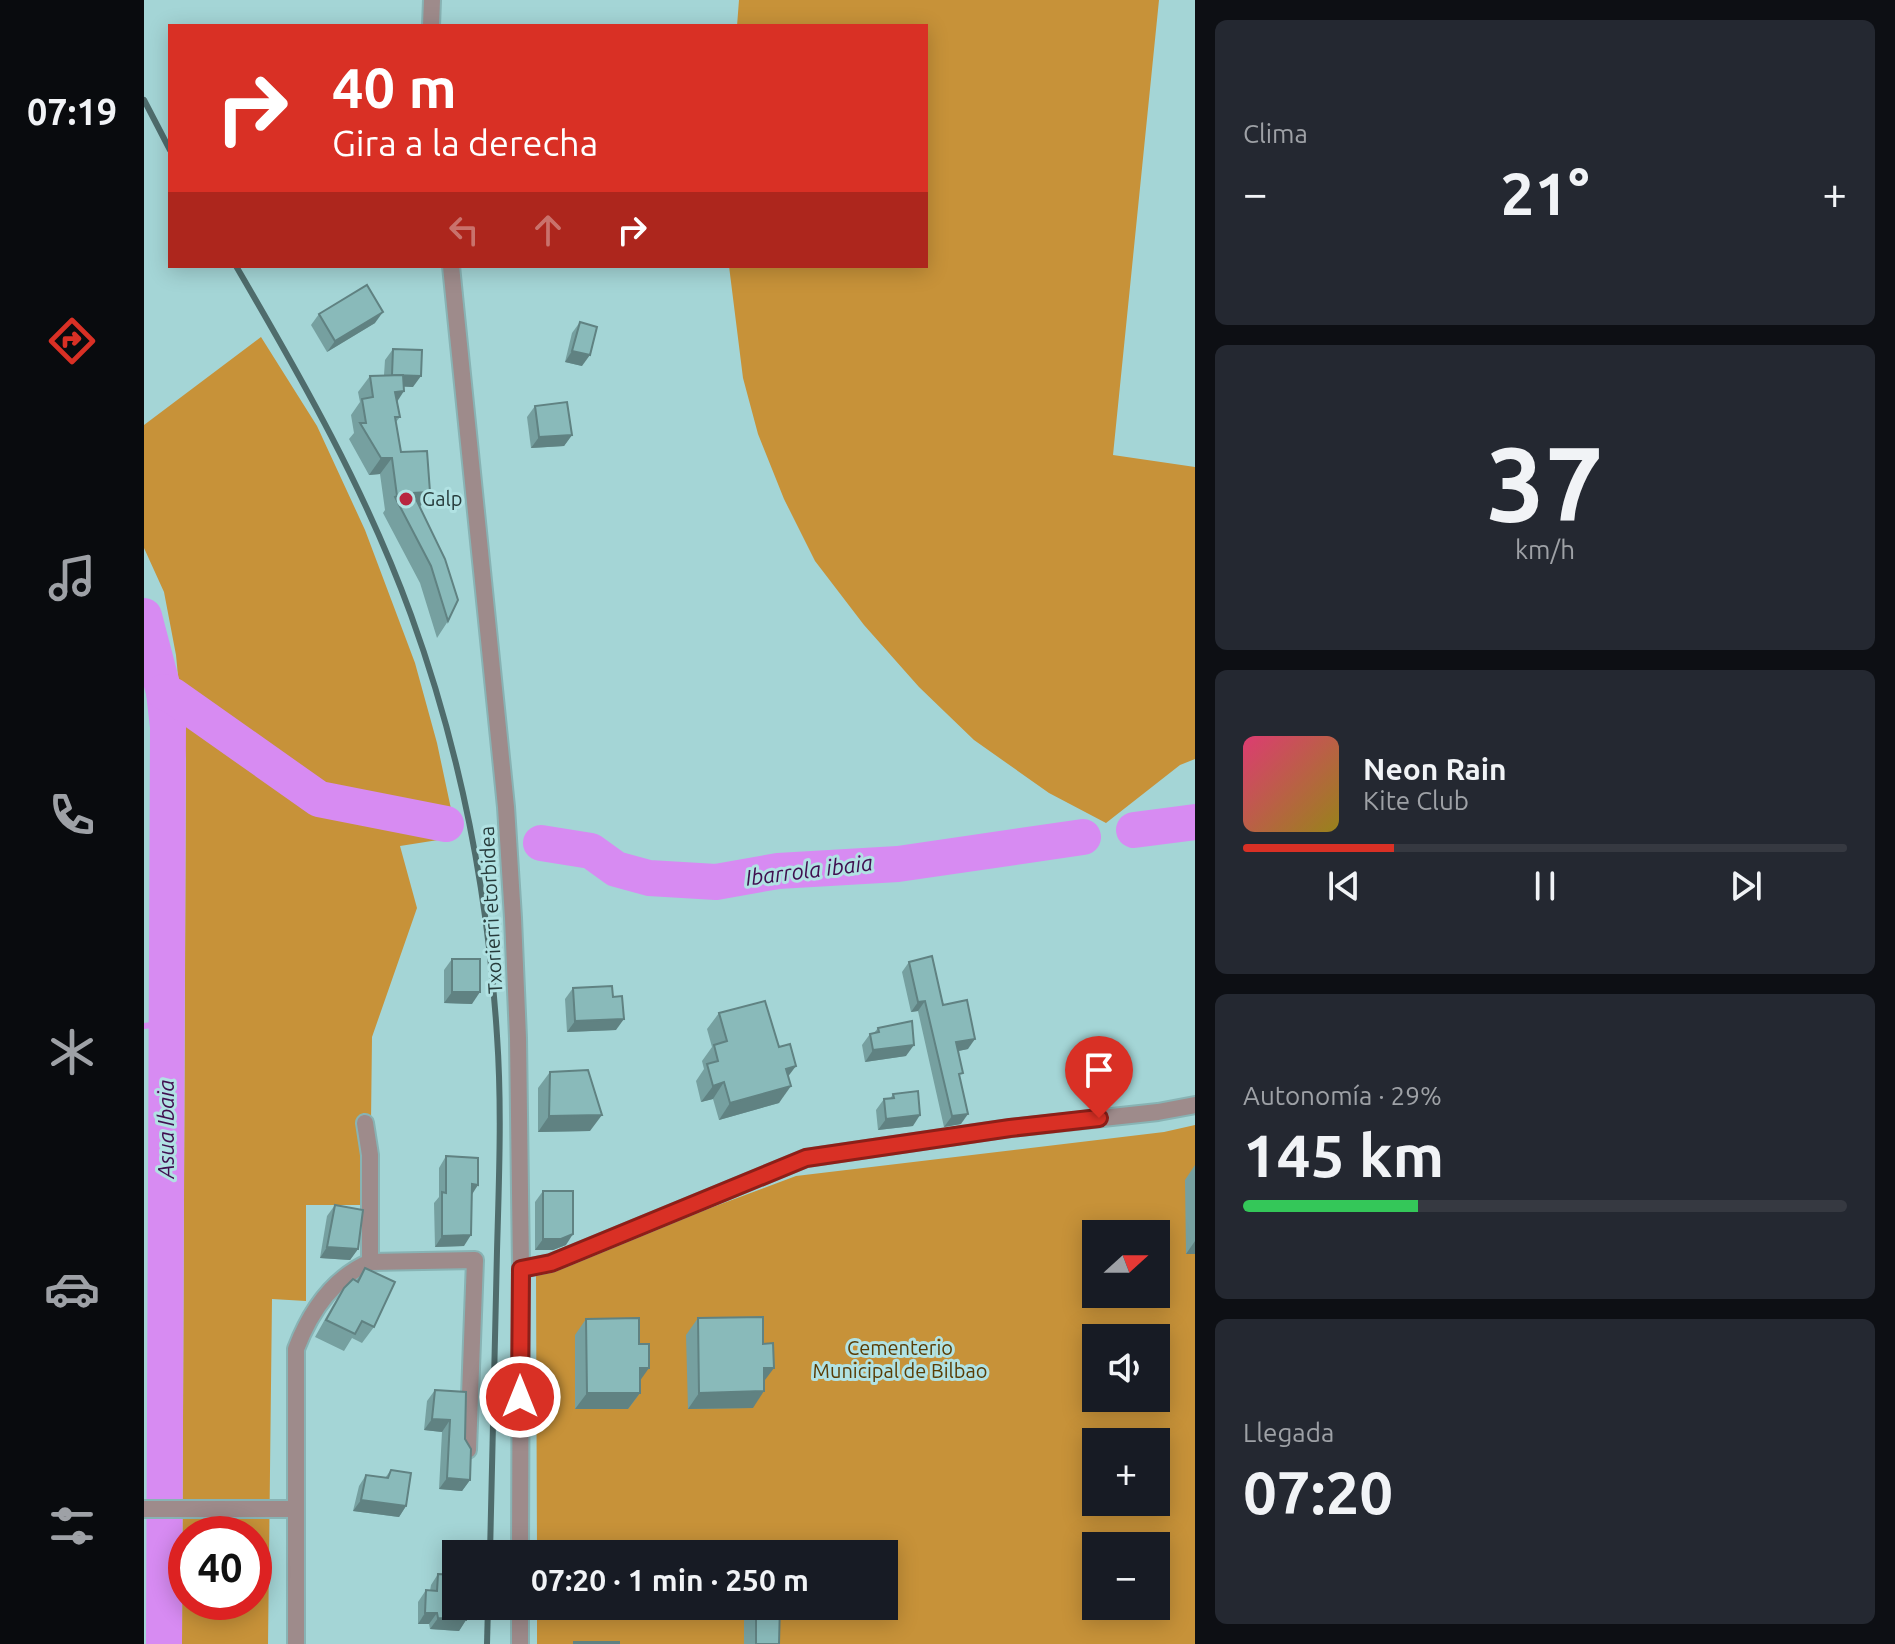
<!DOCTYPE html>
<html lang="es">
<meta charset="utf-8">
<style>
body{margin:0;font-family:Ubuntu,sans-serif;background:#242831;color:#f1f3f6;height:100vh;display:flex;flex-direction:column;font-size:30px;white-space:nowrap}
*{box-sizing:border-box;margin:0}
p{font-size:26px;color:#9ea1a6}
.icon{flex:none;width:44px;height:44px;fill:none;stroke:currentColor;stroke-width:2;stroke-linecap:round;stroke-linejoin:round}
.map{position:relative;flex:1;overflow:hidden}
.sheet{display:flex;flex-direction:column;gap:20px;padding:20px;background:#0d0f14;width:700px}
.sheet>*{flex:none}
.hud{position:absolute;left:24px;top:24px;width:760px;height:244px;border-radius:0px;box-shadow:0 4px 20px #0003;background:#d93025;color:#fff;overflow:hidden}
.needle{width:52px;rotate:69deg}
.buttons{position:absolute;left:938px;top:1220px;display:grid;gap:16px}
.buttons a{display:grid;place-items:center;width:88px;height:88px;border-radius:0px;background:#171b24;box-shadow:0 4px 20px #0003;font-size:40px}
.speed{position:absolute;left:24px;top:1516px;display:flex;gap:16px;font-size:40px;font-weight:700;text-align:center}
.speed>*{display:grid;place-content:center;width:104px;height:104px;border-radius:50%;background:#171b24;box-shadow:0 4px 20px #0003;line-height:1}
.speed .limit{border:12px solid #d22;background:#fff;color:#111}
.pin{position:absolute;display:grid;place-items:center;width:68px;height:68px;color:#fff;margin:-82px -34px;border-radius:50% 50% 50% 0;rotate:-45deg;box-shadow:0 0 8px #0007}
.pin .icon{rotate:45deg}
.me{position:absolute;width:88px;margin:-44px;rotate:0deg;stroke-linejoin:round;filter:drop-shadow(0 0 6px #0008)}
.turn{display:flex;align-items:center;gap:28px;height:168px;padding:0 32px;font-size:36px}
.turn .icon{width:104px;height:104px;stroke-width:2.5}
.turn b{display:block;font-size:56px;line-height:68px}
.lanes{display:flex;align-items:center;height:76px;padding:0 32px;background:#0003;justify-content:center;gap:40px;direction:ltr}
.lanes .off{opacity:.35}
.big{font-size:60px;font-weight:700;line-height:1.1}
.sheet .widget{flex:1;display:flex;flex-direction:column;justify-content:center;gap:12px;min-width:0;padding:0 28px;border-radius:12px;background:#242831}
.sheet .dial{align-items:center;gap:0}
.dial b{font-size:104px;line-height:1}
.song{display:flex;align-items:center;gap:24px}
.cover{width:96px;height:96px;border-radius:12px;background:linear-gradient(135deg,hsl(340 70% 55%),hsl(50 70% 35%))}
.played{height:8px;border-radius:4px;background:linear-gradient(90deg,#d93025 25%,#363941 25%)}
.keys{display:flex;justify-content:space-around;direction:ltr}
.heat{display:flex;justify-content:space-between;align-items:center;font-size:44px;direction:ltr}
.charge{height:12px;border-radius:6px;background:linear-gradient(90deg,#34c759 29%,#363941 0)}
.trip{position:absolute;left:298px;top:1540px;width:456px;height:80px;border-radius:0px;background:#171b24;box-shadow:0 4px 20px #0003;font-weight:700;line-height:80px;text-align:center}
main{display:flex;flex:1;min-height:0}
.tabs{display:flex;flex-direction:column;width:144px;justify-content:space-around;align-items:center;background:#090b0e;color:#9ea1a6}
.tabs .icon{width:56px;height:56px}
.tabs .on{color:#d93025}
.tabs b{font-size:36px;color:#f1f3f6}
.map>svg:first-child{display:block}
.green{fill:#c79239;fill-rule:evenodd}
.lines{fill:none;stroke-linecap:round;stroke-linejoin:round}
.stream{stroke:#d78bf2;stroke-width:6}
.river{stroke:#d78bf2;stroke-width:36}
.minor-casing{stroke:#88b3b4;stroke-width:20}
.tertiary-casing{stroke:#88b3b4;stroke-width:20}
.minor{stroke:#9e8b8b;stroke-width:16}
.tertiary{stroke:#9e8b8b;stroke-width:16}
.rail{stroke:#4f6c6c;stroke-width:6}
.wall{fill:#76a0a0}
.shaded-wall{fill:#608282}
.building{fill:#89baba;stroke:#608282;stroke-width:2}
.route-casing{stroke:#8d1f18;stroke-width:20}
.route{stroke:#d93025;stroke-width:14}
.poi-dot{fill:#b82640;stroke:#b1e2e3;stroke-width:3}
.labels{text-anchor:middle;stroke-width:6;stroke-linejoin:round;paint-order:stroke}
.poi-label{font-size:20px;fill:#273b3b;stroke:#b1e2e3;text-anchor:start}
.street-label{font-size:20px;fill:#273b3b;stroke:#b1e2e3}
.park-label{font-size:20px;fill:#593c05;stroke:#b1e2e3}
.water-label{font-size:22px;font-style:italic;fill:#400f4f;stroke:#b1e2e3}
</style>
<main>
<nav class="tabs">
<b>07:19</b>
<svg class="icon on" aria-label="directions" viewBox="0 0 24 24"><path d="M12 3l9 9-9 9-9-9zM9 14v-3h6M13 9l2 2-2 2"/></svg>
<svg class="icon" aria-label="music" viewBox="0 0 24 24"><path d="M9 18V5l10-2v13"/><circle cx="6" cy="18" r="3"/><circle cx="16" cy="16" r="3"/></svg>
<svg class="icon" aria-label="phone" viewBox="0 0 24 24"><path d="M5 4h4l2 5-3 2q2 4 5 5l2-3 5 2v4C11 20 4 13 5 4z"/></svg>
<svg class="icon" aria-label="climate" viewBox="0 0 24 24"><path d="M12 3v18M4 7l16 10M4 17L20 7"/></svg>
<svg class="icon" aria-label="car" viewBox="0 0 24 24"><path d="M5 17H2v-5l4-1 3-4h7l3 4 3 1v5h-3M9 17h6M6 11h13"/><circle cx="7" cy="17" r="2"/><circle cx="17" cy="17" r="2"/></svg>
<svg class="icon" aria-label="filters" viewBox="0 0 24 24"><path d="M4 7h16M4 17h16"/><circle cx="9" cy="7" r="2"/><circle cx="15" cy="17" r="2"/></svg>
</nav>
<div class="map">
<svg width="1051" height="1644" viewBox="0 0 1051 1644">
<rect width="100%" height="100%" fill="#a4d5d6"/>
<!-- green -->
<g class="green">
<path d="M595,0H1015L969,455L1051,467V759L1036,765L962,823L905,793L830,740L775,687L720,625L671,561L640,499L614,434L599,378L585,266H782V26H593Z"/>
<path d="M117,337L173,426L221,530L271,663L293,743L313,837L256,846L273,908L228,1037L226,1205H162V1301L128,1299L124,1644H38L42,759L32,655L20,592L0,548V425ZM42,1534H110V1602H42Z"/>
<path d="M1051,1125V1644H393V1606H740V1554H393L392,1273L652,1176L1020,1132ZM952,1234H1012V1294H952ZM952,1338H1012V1398H952ZM952,1442H1012V1502H952ZM952,1546H1012V1606H952Z"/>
</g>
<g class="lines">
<!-- stream -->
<path class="stream" d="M0,1026L21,1023"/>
<!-- river -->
<g class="river">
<path d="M0,616L20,692L24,727L20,1644"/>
<path d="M20,692L29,696L175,799L302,824"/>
<path d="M990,830L1051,822"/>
<path d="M397,843L447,851L472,869L505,878L572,882L634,871L754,864L939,837"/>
</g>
<defs>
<g id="minor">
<path d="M226,1262L331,1260L324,1450"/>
<path d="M377,1269L407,1263L662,1158L866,1128L1014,1112L1051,1105"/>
<path d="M0,1509H150"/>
<path d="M152,1644V1349C166,1312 189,1278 226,1262V1155L221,1123"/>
</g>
<g id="tertiary">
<path d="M287,26L288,0"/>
<path d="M307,266L362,807L369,918L374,1038L377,1269L376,1554"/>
<path d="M376,1644V1606"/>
</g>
</defs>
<!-- minor casing -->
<use href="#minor" class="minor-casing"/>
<!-- tertiary casing -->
<use href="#tertiary" class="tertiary-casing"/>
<!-- minor -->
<use href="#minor" class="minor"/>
<!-- tertiary -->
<use href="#tertiary" class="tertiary"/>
<!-- rail -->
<g class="rail">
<path d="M0,100L26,150"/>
<path d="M92,266C158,379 222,491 267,615C316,750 344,892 353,1036C358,1107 355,1179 353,1251C351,1352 348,1453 346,1554"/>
<path d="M343,1644L344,1606"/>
</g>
</g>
<!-- wall -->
<g class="wall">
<path d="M175,314L231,323L183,352L167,325Z"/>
<path d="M436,322L438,366L421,362L428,333Z"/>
<path d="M249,349L269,387L260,386L253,401L256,417L252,422L257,452L286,492L276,507L304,621L293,638L276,583L239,513L241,510L236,474L225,475L205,439L210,433L207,415L216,402L214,392L226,376L240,375L241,360Z"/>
<path d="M391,406L428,435L420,446L387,448L383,417Z"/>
<path d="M308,959L328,1004L300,1003V970Z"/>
<path d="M765,962L799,1005L824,1049L814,1051L817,1124L800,1127L774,1011L767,1012L758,972Z"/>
<path d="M429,988L472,1030L423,1032L421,999Z"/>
<path d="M575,1013L644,1077L635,1103L575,1120L569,1099L557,1102L552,1081L560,1069L558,1061L568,1047L563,1029Z"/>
<path d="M734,1028L762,1056L721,1062L718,1045L726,1034L730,1033Z"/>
<path d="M406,1072L446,1131L394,1132V1088Z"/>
<path d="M749,1094L769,1126L734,1130L732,1110L740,1099H746Z"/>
<path d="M302,1156L328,1194L320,1246L291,1247L290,1203L295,1197V1168Z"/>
<path d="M1051,1165V1254H1042L1041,1180Z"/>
<path d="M399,1191L422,1245L409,1250H391V1202Z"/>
<path d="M191,1205L214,1249L206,1260L176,1258L183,1216Z"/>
<path d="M221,1268L230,1327L218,1343L208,1338L200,1351L171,1337L189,1305L200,1288L212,1281Z"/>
<path d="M554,1318L620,1382L609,1408L544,1409L542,1335Z"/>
<path d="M442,1319L496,1381V1393L484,1409H431V1335Z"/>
<path d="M291,1390L321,1439L326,1480L318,1491L295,1489L298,1432L280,1430L283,1401Z"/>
<path d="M247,1470L262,1506L255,1517L209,1511L215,1486L222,1475L241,1478Z"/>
<path d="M294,1574L322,1620L315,1631L286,1629L285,1624H274V1602L282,1590L286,1591L287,1585Z"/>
<path d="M600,1606H636L635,1644H600Z"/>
</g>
<!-- shaded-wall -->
<g class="shaded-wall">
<path d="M239,312L231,323L183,352L191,341Z"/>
<path d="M428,351L446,355L438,366L421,362Z"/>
<path d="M248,375L277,376L269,387L240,386Z"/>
<path d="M260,391L249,408L251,392Z"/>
<path d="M428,435L420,446L387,448L395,437Z"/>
<path d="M237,458H248L236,474L225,475Z"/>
<path d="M286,492L275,508L269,493Z"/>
<path d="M308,992H336L328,1004L300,1003Z"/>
<path d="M781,1001L774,1011L767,1012L774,1002Z"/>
<path d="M480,1019L472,1030L423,1032L431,1021Z"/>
<path d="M831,1039L824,1049L805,1053L812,1042Z"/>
<path d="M770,1045L762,1056L721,1062L729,1050Z"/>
<path d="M652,1066L640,1082L642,1069Z"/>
<path d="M580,1082L569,1099L557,1102L569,1086Z"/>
<path d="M647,1086L635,1103L575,1120L586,1103Z"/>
<path d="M824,1114L817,1124L800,1127L808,1116Z"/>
<path d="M458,1115L446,1131L394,1132L405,1116Z"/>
<path d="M776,1115L769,1126L734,1130L742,1119Z"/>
<path d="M328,1184L334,1185L327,1196Z"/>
<path d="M429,1234L422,1245L409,1250H391L399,1239Z"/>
<path d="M327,1235L320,1246L291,1247L298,1236Z"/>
<path d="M1051,1241V1254H1042Z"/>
<path d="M183,1247L214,1249L206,1260L176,1258Z"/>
<path d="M496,1368H505L493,1385Z"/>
<path d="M620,1368H630L618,1384Z"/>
<path d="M620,1391L609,1408L544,1409L555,1393Z"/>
<path d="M443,1393H496L484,1409H431Z"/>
<path d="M288,1419L306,1420L298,1432L280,1430Z"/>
<path d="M303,1478L326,1480L318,1491L295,1489Z"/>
<path d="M217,1500L262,1506L255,1517L209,1511Z"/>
<path d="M281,1613H293L285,1624H274Z"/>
<path d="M294,1618L322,1620L315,1631L286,1629Z"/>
</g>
<!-- building -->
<g class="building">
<path d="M223,285L239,312L191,341L175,314Z"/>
<path d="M436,322L453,327L446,355L428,351Z"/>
<path d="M249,349L278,350L277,376L248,375Z"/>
<path d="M259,375L260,391L251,392L256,417H251L257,452L283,451L286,492L269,493L301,559L314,600L304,621L287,566L251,497L253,496L248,458H237L216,423H222L218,399L229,397L226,376Z"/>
<path d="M423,402L428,435L395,437L391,406Z"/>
<path d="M788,956L799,1005L823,1000L831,1039L812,1042L819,1073L815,1074L824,1114L808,1116L781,1001L774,1002L765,962Z"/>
<rect x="308" y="959" width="28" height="33"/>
<path d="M468,986L469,997L478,996L480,1019L431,1021L429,988Z"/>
<path d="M621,1001L635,1047L646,1044L652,1066L642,1069L647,1086L586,1103L580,1082L569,1086L563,1064L574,1061L570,1045L583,1041L575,1013Z"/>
<path d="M768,1021L770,1045L729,1050L726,1034L735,1032L734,1028Z"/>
<path d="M444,1070L458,1115L405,1116L406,1072Z"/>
<path d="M774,1091L776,1115L742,1119L740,1099L750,1098L749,1094Z"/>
<path d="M302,1156L334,1158V1185L328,1184L327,1235L298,1236V1192L302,1193Z"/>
<path d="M399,1191H429V1234L417,1239H399Z"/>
<path d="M191,1205L219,1210L214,1249L183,1247Z"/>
<path d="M221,1268L251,1282L230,1327L218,1321L211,1334L182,1320L200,1288L209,1279L214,1282Z"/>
<path d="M619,1317V1344L629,1343L630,1368H620V1391L555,1393L554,1318Z"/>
<path d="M495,1318V1344H505V1368H496V1393H443L442,1319Z"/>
<path d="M291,1390L322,1392L321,1439L327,1449L326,1480L303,1478L306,1420L288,1419Z"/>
<path d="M247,1470L267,1473L262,1506L217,1500L222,1475L244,1478Z"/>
<path d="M294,1574L312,1575V1606H322V1620L294,1618L293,1613H281L282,1590L293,1591Z"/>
<path d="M612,1606H636L635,1644H612Z"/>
<rect x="430" y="1642" width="45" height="2"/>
</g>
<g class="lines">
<defs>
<path id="route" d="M376,1397L377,1269L407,1263L662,1158L866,1128L955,1118"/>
</defs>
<!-- route casing -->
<use href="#route" class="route-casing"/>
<!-- route -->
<use href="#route" class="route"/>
</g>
<!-- markers -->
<circle class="poi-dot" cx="262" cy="499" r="8"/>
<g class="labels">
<!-- poi labels -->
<g class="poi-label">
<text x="278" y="506">Galp</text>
</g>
<!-- street labels -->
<g class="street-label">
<text transform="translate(347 910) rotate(-93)" y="7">Txorierri etorbidea</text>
</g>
<!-- park labels -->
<g class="park-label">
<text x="756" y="1355">Cementerio<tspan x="756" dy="23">Municipal de Bilbao</tspan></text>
</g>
<!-- water labels -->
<g class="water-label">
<text transform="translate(665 870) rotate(-7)" y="8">Ibarrola ibaia</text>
<text transform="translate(22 1129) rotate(-90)" y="8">Asua Ibaia</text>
</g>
</g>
</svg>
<div class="buttons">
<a><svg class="needle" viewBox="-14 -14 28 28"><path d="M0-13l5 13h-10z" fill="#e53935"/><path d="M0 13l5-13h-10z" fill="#9ea1a6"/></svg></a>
<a><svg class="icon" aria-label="sound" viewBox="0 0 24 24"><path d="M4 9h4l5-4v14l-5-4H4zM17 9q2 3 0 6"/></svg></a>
<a>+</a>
<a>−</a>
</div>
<div class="speed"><div class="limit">40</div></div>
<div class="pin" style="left:955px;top:1118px;background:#d93025"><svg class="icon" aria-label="arrive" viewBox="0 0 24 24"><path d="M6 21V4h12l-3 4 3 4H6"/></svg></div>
<svg class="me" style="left:376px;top:1397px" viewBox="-20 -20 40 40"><circle r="17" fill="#d93025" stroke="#fff" stroke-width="3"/><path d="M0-11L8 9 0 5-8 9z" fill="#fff"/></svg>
<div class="trip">07:20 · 1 min · 250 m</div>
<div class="hud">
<div class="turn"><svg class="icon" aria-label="right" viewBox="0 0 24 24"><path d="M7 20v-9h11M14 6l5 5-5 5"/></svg><div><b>40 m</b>Gira a la derecha</div></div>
<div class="lanes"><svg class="icon off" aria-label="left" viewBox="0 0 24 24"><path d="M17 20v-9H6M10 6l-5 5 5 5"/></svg><svg class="icon off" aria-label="ahead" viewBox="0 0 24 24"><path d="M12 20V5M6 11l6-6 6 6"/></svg><svg class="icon" aria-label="right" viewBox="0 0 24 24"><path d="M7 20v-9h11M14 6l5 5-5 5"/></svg></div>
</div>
</div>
<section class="sheet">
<div class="widget"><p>Clima</p>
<div class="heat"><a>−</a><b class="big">21°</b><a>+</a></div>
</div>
<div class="widget dial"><b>37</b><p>km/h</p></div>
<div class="widget">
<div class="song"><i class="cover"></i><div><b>Neon Rain</b><p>Kite Club</p></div></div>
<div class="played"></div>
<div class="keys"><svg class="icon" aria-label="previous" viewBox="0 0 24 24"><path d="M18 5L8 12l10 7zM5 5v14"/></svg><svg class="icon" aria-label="pause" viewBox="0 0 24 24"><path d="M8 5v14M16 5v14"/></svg><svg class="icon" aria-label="next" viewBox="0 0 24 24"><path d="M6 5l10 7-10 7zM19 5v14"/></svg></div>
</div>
<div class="widget"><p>Autonomía · 29%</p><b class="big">145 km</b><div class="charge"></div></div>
<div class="widget"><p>Llegada</p><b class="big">07:20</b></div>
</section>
</main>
